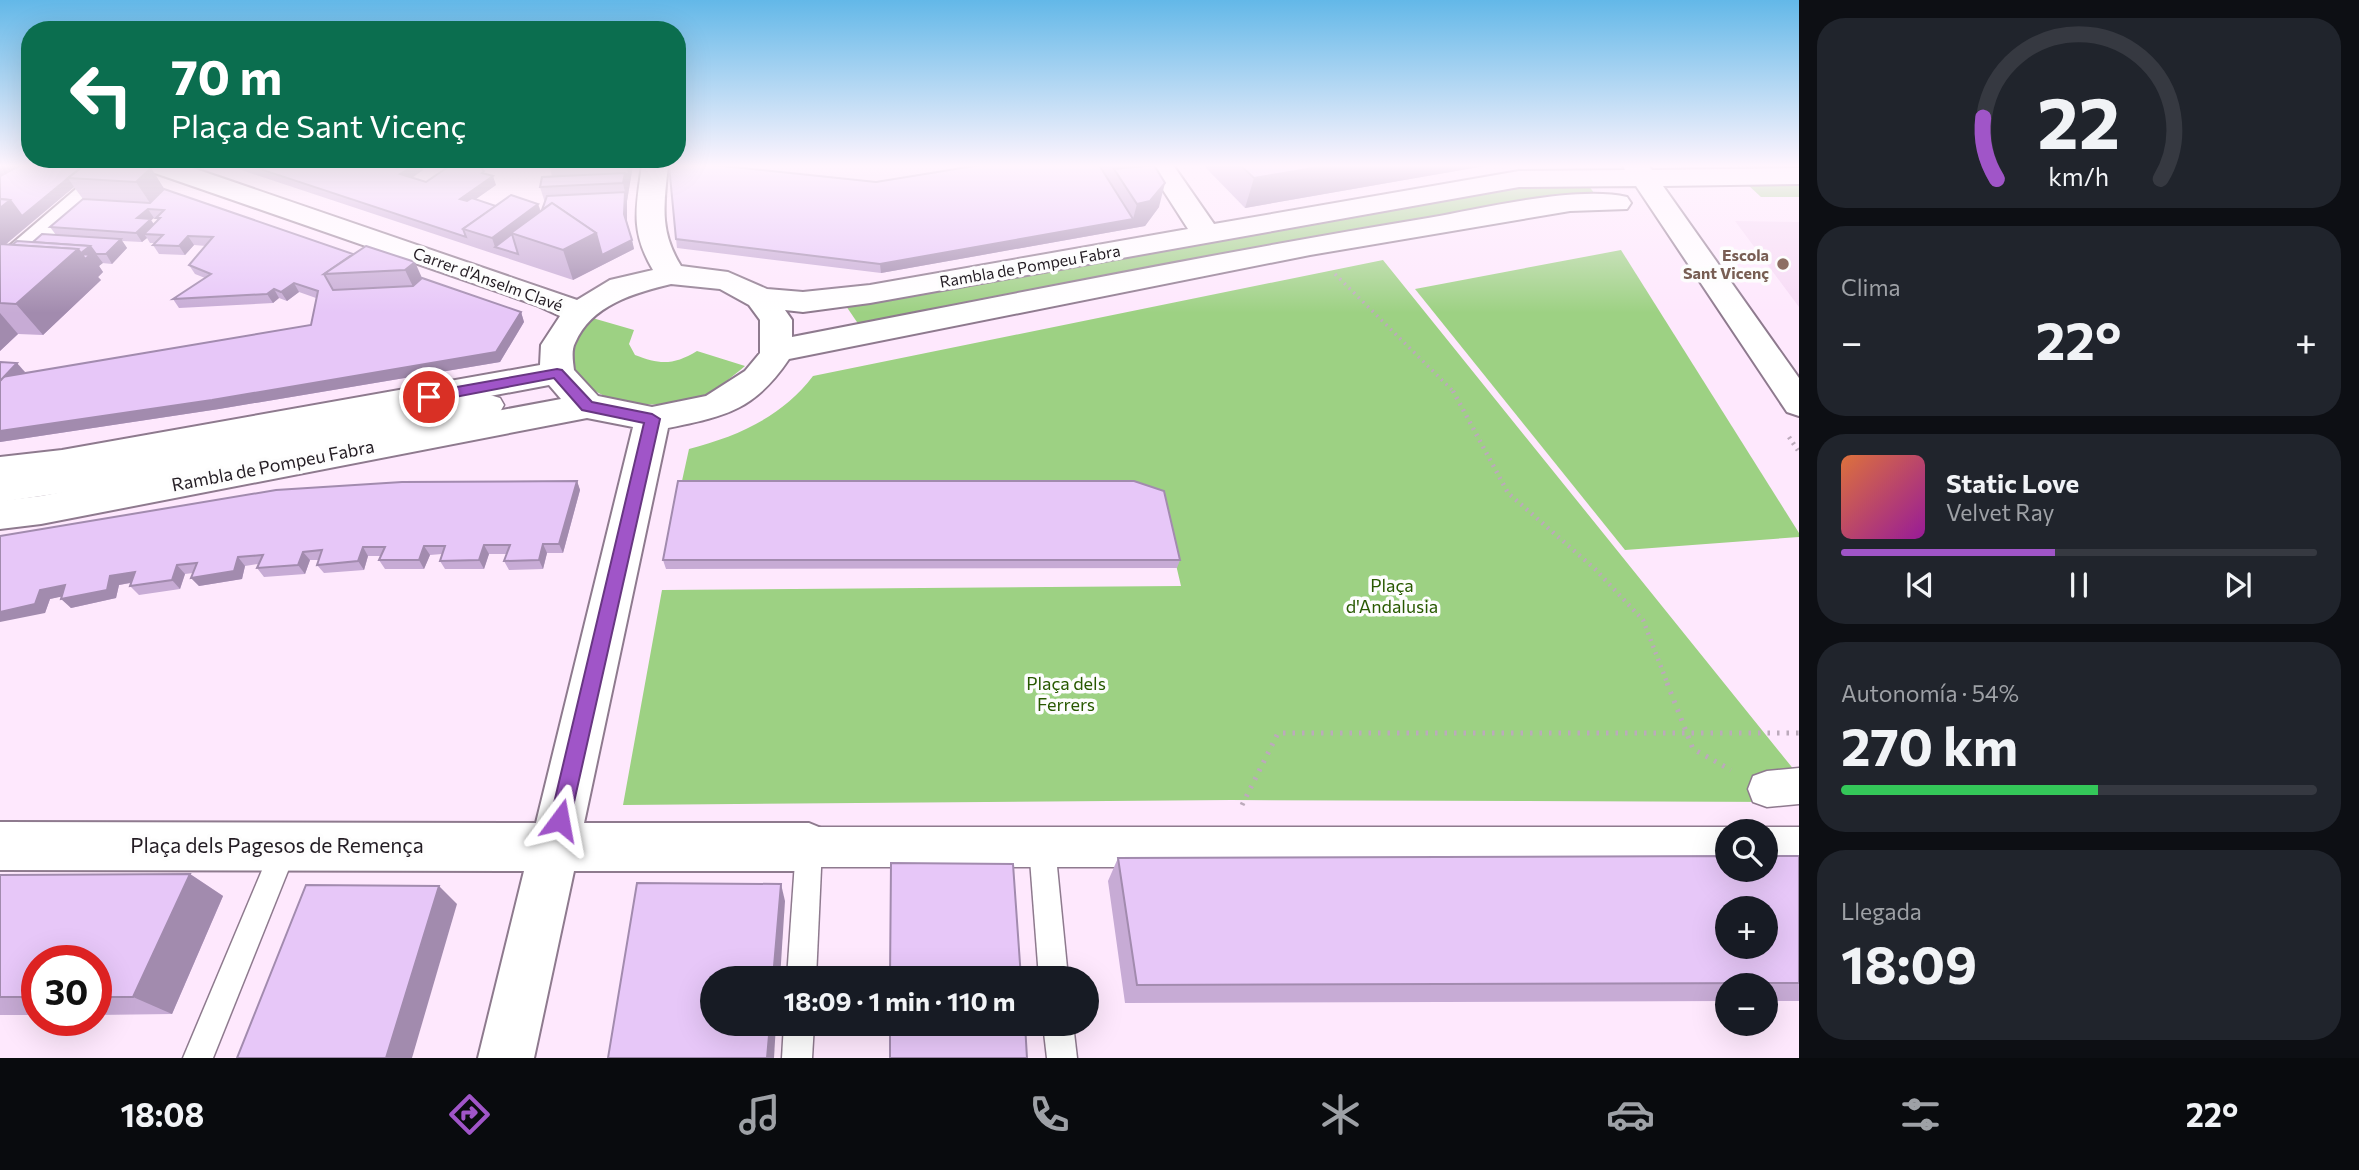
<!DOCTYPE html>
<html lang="es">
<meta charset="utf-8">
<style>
body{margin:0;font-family:Commissioner,sans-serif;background:#20242c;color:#f1f3f6;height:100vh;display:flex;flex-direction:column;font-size:26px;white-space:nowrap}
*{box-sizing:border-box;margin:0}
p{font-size:23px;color:#9ea1a6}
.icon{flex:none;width:38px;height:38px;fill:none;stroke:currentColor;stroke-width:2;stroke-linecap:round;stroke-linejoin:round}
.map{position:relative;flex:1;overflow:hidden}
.panel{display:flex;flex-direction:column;gap:18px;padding:18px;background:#0d0f14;width:560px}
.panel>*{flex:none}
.guide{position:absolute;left:21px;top:21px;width:665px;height:147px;border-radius:28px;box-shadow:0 7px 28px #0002;background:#0b6e4f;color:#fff;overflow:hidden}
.controls{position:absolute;left:1715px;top:819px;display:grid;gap:14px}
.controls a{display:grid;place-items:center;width:63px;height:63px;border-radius:50%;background:#171b24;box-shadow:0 7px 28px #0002;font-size:35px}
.speed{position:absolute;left:21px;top:945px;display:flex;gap:14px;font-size:35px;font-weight:700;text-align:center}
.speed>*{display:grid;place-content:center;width:91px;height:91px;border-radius:50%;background:#171b24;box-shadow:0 7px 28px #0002;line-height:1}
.speed .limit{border:10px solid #d22;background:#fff;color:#111}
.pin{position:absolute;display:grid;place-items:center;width:60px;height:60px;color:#fff;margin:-30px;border:4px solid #fff;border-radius:50%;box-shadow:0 2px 7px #0007}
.me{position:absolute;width:77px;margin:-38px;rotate:13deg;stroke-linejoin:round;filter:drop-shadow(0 0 5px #0008)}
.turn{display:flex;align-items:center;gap:24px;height:147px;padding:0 35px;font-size:32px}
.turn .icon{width:91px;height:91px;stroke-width:2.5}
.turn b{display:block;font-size:49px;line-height:60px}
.big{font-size:52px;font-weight:700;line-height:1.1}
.panel .card{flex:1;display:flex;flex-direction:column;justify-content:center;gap:10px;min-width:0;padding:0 24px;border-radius:28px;background:#20242c}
.panel .dial{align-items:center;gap:0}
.dial svg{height:182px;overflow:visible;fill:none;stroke:#363941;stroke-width:7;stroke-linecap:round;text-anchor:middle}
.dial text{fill:#f1f3f6;stroke:none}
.song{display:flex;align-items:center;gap:21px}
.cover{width:84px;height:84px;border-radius:10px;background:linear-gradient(135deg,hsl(20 70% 55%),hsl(300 70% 35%))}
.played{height:7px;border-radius:4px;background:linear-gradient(90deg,#a055c8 45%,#363941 45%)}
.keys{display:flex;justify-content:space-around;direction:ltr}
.heat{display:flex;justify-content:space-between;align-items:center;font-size:38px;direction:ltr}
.charge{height:10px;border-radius:5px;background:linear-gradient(90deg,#34c759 54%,#363941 0)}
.trip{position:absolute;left:700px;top:966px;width:399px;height:70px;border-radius:35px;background:#171b24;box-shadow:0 7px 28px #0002;font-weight:700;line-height:70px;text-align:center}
.dock{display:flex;height:112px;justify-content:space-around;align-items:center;background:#090b0e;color:#9ea1a6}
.dock .icon{width:49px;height:49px}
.dock .selected{color:#a055c8}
.dock b{font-size:32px;color:#f1f3f6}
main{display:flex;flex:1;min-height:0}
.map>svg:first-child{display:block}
.built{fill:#f6daf5}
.green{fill:#9dd183}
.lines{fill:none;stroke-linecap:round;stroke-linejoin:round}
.service-casing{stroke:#8e7a8e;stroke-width:3}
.pedestrian-casing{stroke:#8e7a8e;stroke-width:3}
.minor-casing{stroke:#8e7a8e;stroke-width:4}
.path-far2{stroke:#bcaabb;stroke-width:3.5;stroke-dasharray:2 4.5;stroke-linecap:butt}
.path-far1{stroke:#bcaabb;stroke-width:4.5;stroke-dasharray:2 5;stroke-linecap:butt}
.path{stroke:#bcaabb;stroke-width:5;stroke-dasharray:2.5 7;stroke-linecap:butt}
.service{fill:#fff;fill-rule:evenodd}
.pedestrian{fill:#fff;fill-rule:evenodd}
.minor{fill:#fff;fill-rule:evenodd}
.wall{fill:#c7abd5;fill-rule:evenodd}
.shaded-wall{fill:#a28bae}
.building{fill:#e7c7f8;stroke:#a28bae;stroke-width:2;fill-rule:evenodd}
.route{fill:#a055c8;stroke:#683782;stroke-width:2}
.education-dot{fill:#8d6e63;stroke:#fdfdfd;stroke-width:2.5}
.labels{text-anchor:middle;stroke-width:7;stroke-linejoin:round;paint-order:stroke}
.far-education-label{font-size:16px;font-weight:bold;fill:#785e54;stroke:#fdfdfd;text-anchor:end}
.far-street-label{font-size:16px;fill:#231c23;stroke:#fdfdfd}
.street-label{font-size:18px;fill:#231c23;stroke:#fdfdfd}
.park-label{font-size:18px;fill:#285900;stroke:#fdfdfd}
.near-street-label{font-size:21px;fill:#231c23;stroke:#fdfdfd}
</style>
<main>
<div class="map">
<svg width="1799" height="1058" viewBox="0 0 1799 1058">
<rect width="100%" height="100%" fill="#fee8fd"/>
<!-- built -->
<g class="built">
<path d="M671,165H1033L876,191Z"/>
<path d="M1735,221L1799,222V307Z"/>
</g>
<!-- green -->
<g class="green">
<path d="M1586,182L1597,197L859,325L846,306L1492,189Z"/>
<path d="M1747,184H1799V197H1761Z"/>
<path d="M1621,250L1799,533V537L1625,550L1415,289Z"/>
<path d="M1383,260L1799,776V802L1231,800L623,805L662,590L1181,586L1173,552L680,490L689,449C738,436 782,417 813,376Z"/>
<path d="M589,317L634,330L629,344L635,355C660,365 674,365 697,351L745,366C729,379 714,393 694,399C660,409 599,408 577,374C573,368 572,360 569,353Z"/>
</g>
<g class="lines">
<defs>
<g id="service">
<path d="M285,833L294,837L298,846L213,1058H183L276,837Z"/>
<path d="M1042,833L1051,837L1055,846L1068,978H1039L1029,846L1033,837Z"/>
<path d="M809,834L818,838L822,847L816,978H787L796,847L800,838Z"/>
<path d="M784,1024H814L812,1058H782Z"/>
<path d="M1043,1024H1073L1077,1058H1047Z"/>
</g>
<g id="pedestrian">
<path d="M490,395L500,398L504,405L500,412L136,482L0,502V480L136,460Z"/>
<path d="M1799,768V804L1767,807L1753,802L1748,789L1753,776L1767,771Z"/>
<path d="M809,827H1727L1736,831H1727V867H809L795,861L789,847L795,833Z"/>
<path d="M1766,827H1799V867L1766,866V831H1757Z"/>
</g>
<g id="minor">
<path d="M104,165H133L11,275L0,278V254Z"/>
<path d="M145,165H184L577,300L610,280L653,270C630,231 636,208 642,165H668C664,204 659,231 681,266L728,272L767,289L803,292L870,285L1188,229L1147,165H1173L1214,224L1519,171L1625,170L1622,165H1648L1652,170L1799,168V184L1663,186L1799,378V416L1787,412L1636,186L1519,187L870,303L803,312L785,310L792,320V337C1004,296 1215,253 1428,218C1480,209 1577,185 1627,197L1631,203L1627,209L1570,211L1310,255L789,359C754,411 725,416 668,428L584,823H809L826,830L834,847L826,864L809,871H574L534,1058H478L524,871L0,870V822L536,823L633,427L587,418L41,524L0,529V501L41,496L561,399L549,385L62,476L0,483V457L62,450L540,365L541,345L560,316L536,305L149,171ZM671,284L720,289L749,305L760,320V353L745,371L706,396L652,407L598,396L574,370C573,362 571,350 575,343C591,305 634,293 671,284Z"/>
</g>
</defs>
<!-- service casing -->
<use href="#service" class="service-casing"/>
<!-- pedestrian casing -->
<use href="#pedestrian" class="pedestrian-casing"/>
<!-- minor casing -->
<use href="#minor" class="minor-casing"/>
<!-- path-far2 -->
<path class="path-far2" d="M1335,274L1455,393"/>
<!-- path-far1 -->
<g class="path-far1">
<path d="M1453,391L1508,493L1595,569L1643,620L1668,685"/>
<path d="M1789,437L1799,452"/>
</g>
<!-- path -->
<g class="path">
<path d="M1667,683L1693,749L1731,770"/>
<path d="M1242,805L1278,733H1799"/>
</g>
<!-- service -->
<use href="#service" class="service"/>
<!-- pedestrian -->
<use href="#pedestrian" class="pedestrian"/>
<!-- minor -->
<use href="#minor" class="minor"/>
</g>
<!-- wall -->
<g class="wall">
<path d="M0,165L151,168L164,189L353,254L366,246L422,278L521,312L524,322L500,362L219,409L0,442V362L25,372L23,374L311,325L316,298L299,292L287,301L279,298L273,303L179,308L173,299L205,278L195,274L189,265L206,246L194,245L185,255L159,254L153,245L155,243H150L147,238L142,242L122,241L127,248L112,264L102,263L99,266L103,272L98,277L101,280L43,335L18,334L0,351ZM74,187L83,199L50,227L56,235L32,242L12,245H5ZM154,218H156L158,221L154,224L151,220Z"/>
<path d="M226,165H394L392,166L397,168L423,170L412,178L426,182L485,174L496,185L476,199L496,206L538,204L541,211L545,203L540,187L552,176L550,168L551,165H633L627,201V221L634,249L573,280Z"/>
<path d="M980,165H1154L1159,207L1145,226L881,273L677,248L676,239L876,182Z"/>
<path d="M1206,165H1490L1245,208L1206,168Z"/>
<path d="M577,481L580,490L563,553H547L543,569L509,570L504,561L507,554H489L484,569H445L440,561L442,554L430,555L424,569H385L379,560L381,556H368L364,570L324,573L317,565L319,560H310L305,574L264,577L257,568L258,564L245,566L242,579L199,586L191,578L193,573L185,574L180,589L139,595L130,586L131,583L119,585L116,598L71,608L62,596L50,599L45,613L0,536Z"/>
<path d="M663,560H1180L1177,568L666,569Z"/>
<path d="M1799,856V1001H1766V985H1727V1001L1125,1003L1108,881L1118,858Z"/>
<path d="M190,874L223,896L172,1014L96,1015V961H37V1015H0V875Z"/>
</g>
<!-- shaded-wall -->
<g class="shaded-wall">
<path d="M0,165H45L0,188Z"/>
<path d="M415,165H421L423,170L404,183L400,174Z"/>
<path d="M626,165H633L627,201V223L624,214L625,192L623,183L625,173H628Z"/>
<path d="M1331,165H1490L1245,208L1254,178Z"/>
<path d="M151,168L170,198L154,209L136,182Z"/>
<path d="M493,176L496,185L463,208L460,199Z"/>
<path d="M68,178L74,187L0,249V208L10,200Z"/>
<path d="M1165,183L1159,207L1145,226L881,273L880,264L1133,219L1137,204Z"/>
<path d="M538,204L544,222L511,233L515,243L495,247L492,238Z"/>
<path d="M148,209L154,218L151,220L156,228L144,234L147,238L142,242L136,233L137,218Z"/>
<path d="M596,233L632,240L634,249L573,280L563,250Z"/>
<path d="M188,236L194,245L185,255L179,246Z"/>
<path d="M121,239L127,248L112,264L106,254Z"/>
<path d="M90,246L103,263L99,266L103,272L98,277L101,280L43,335L16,304L78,249Z"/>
<path d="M415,262L426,287L417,295L405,270Z"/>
<path d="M294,283L299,292L287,301L281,292Z"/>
<path d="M274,289L279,298L273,303L267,294Z"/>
<path d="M521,312L524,322L500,362L219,409L0,442V431Z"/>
<path d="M0,313L18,334L0,351Z"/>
<path d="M17,363L25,372L0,399V381Z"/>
<path d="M577,481L580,490L563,553L559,544Z"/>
<path d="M543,544L547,553L543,569L539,560Z"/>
<path d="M484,545L489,554L484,569L479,560Z"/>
<path d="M424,546L430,555L424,569L419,560Z"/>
<path d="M363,547L368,556L364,570L358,561Z"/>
<path d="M303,552L310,560L305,574L298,565Z"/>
<path d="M238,557L245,566L242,579L199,586L191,578Z"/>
<path d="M177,565L185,574L180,589L172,580Z"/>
<path d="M135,572L144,580L119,585L116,598L71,608L61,599L110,576Z"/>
<path d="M65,585L74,594L50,599L45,613L0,622V612L40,590Z"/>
<path d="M190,874L223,896L172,1014L133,997Z"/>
<path d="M781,884L785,901L780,978H773Z"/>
<path d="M439,886L457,904L412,1058H386Z"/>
<path d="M770,1024H776L774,1058H767Z"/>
</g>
<!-- building -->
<g class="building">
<path d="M21,165H84L22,216L10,200L0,199V176Z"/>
<path d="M85,165H144L151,168L136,182L68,178Z"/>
<path d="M248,165H390L397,168L401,165H415L400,174L426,182L451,165H478L484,171L482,173L493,176L460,199L467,201L472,198L496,206L463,229L466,237Z"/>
<path d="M551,165H618L550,168Z"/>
<path d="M669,165H713L876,182L980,165H1099L1133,219L880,264L676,239Z"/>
<path d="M1154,165L1165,183L1150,201L1137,204L1114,169Z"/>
<path d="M1240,165H1331L1254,178Z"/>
<path d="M625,173L623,183L540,187L542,177Z"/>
<path d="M164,189L353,254L324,274L333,290L413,286L422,278L521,312L496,352L212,400L0,431V381L2,377L311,325L318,291L294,283L281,292L274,289L267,294L173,299L211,274L189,265L213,237L188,236L179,246L153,245L163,235L144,234L160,218H156L164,210L148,209L137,218L151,219L136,233L50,227L83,199L150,203Z"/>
<path d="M625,192L624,214L632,240L602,255L596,233L552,203L542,210L547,196Z"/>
<path d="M511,195L538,204L492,238L463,229Z"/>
<path d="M0,199L10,200L0,208Z"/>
<path d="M552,203L596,233L563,250L511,233Z"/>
<path d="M42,234L121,239L106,254H96L90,246L33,242Z"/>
<path d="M512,234L518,254L495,247Z"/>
<path d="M17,241L90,246L81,253L78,249L12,245Z"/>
<path d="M0,244L78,249L16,304L0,303Z"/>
<path d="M366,246L415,262L405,270L324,274Z"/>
<path d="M82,254L90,255L85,259Z"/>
<path d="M0,362L17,363L0,381Z"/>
<path d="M577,481L559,544H543L539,560L504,561L510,545H484L479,560L440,561L445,546H424L419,560H379L385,547H363L358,561L317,565L322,550L303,552L298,565L257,568L263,555L238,557L234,571L191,578L197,563L177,565L172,580L130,586L135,572L110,576L107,590L61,599L65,585L40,590L35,604L0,612V536L276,490L402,482Z"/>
<path d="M678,481H1134L1164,491L1180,560H663Z"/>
<path d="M1727,856V870H1766V856H1799V983L1137,985L1118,858ZM1727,908H1766V947H1727Z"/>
<path d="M891,863L1013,864L1021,978H890Z"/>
<path d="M190,874L133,997H96V961H37V997H0V875Z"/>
<path d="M637,883L781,884L773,978H712V1024H770L767,1058H608Z"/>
<path d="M306,885L439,886L386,1058H237Z"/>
<path d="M890,1024H1025L1027,1058H890Z"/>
</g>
<!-- sky -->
<linearGradient id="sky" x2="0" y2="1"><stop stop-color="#63b8e8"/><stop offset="0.53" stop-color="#fff5fe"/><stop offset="1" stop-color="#fff5fe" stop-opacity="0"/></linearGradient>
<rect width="1799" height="313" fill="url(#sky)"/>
<!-- route -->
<path class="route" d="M557,369L562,370L592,402L652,414L660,419L570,820L567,827L560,830L553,827L550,820L644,423L582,410L554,378L429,402L422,397L429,392Z"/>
<!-- markers -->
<circle class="education-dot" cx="1783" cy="264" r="7"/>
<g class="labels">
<!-- far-education labels -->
<g class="far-education-label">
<text x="1769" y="261">Escola<tspan x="1769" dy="18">Sant Vicenç</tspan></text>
</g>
<!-- far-street labels -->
<g class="far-street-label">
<text transform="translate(1030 266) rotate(-10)" y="6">Rambla de Pompeu Fabra</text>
<text transform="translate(488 279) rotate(20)" y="6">Carrer d'Anselm Clavé</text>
</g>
<!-- street labels -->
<g class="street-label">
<text transform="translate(273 466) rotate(-11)" y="6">Rambla de Pompeu Fabra</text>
</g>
<!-- park labels -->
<g class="park-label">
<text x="1392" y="592">Plaça<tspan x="1392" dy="21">d'Andalusia</tspan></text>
<text x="1066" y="690">Plaça dels<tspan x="1066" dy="21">Ferrers</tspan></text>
</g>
<!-- near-street labels -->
<g class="near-street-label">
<text x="277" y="853">Plaça dels Pagesos de Remença</text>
</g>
</g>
</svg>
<div class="controls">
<a><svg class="icon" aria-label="search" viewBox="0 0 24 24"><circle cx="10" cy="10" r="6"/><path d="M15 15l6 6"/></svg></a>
<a>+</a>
<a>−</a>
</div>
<div class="speed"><div class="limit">30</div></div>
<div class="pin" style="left:429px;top:397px;background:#d93025"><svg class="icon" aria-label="arrive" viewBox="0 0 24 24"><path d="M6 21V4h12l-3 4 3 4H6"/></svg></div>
<svg class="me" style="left:560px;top:820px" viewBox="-20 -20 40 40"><path d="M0-17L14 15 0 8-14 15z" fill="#a055c8" stroke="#fff" stroke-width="4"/></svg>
<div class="trip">18:09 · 1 min · 110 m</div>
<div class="guide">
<div class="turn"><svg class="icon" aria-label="left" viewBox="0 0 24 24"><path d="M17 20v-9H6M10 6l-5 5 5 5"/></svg><div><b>70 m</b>Plaça de Sant Vicenç</div></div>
</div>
</div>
<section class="panel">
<div class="card dial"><svg viewBox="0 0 100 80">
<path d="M14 69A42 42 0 1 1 86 69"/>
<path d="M14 69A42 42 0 0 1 8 42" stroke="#a055c8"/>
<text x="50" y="56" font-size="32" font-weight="700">22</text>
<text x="50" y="72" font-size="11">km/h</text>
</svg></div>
<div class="card"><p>Clima</p>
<div class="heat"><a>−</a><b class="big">22°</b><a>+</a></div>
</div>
<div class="card">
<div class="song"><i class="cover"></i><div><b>Static Love</b><p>Velvet Ray</p></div></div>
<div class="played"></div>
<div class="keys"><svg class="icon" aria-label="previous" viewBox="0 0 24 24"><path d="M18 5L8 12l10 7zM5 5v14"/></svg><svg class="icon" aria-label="pause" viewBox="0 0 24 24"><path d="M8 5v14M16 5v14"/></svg><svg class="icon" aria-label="next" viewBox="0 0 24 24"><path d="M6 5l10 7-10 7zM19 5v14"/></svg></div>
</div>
<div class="card"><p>Autonomía · 54%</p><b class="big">270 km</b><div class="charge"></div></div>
<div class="card"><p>Llegada</p><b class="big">18:09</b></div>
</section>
</main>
<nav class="dock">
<b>18:08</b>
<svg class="icon selected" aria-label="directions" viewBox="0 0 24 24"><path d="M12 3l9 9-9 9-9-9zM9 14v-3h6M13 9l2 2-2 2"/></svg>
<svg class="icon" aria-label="music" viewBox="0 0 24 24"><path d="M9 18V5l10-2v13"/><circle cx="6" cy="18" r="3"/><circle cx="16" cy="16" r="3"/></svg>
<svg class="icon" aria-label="phone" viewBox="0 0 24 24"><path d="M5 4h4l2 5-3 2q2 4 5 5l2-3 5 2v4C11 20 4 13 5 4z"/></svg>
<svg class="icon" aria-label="climate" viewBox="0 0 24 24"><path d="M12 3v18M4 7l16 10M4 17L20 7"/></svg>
<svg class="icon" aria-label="car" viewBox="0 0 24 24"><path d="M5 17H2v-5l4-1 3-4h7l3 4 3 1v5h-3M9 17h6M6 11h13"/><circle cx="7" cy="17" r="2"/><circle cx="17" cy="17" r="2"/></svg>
<svg class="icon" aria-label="filters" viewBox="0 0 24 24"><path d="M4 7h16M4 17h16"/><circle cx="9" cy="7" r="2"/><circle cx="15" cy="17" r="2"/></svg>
<b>22°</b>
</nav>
